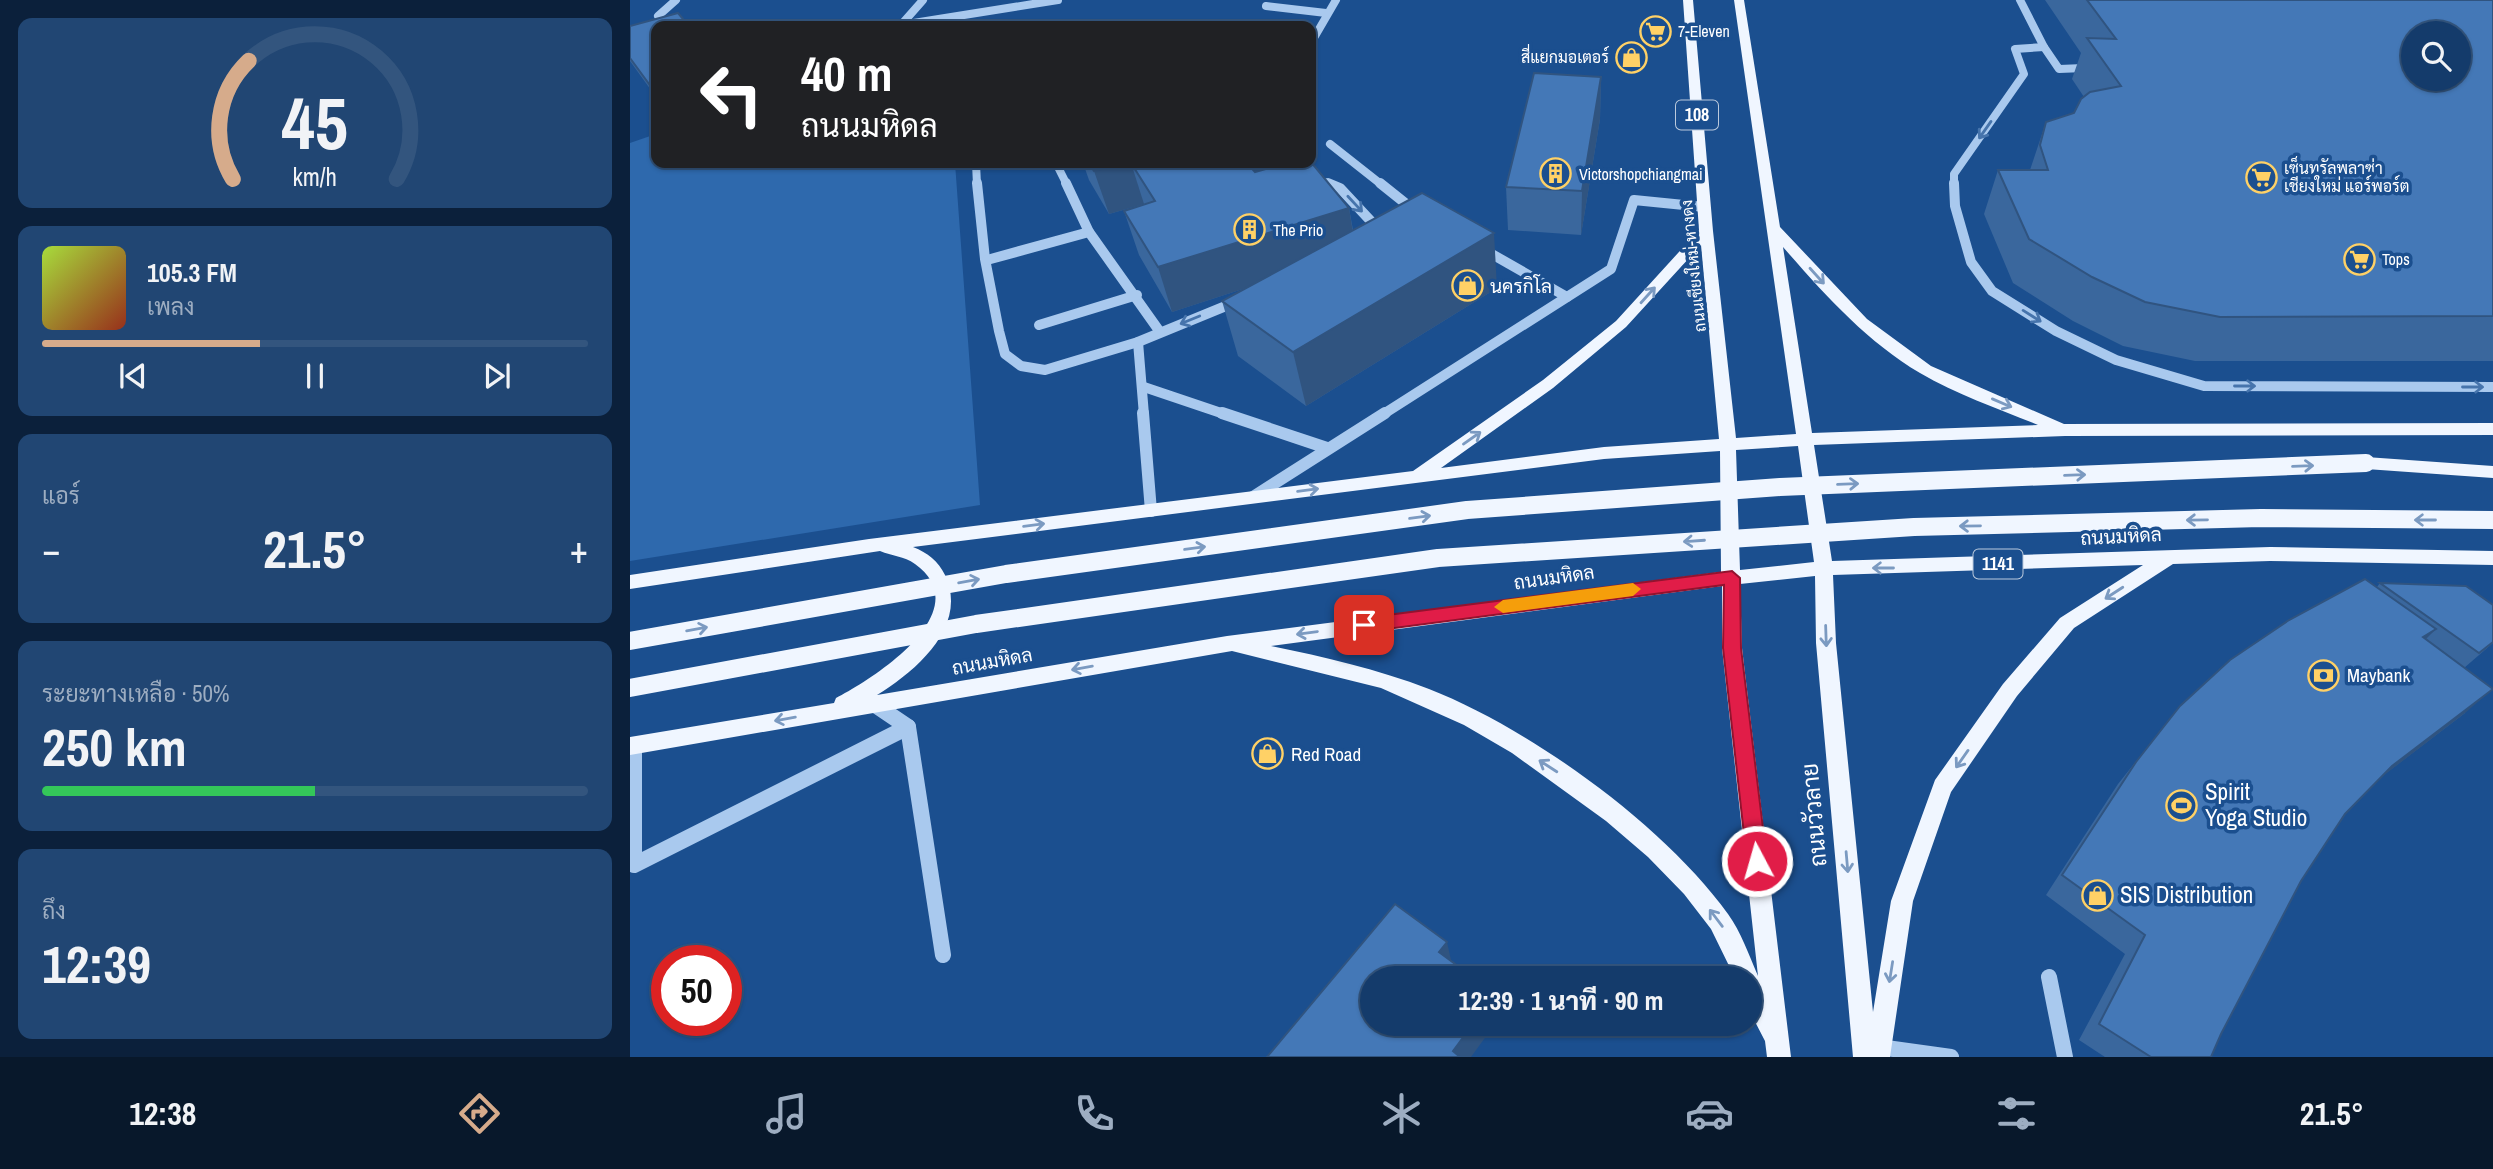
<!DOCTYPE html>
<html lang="th">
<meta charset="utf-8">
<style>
body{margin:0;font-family:"Archivo Narrow",Sarabun,sans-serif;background:#214673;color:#f1f3f6;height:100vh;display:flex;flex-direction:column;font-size:26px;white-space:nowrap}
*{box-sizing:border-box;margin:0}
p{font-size:23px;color:#9dadc1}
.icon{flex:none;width:38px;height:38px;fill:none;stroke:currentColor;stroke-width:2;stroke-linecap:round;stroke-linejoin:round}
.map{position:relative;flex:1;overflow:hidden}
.side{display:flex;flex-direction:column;gap:18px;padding:18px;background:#0b203b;width:630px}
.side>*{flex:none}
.top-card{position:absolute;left:21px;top:21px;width:665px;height:147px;border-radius:14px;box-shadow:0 2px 5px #0004,0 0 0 2px #33557e;background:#202124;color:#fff;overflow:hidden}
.controls{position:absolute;left:1771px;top:21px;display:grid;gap:14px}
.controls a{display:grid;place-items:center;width:70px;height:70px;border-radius:50%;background:#143b6b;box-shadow:0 2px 5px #0004,0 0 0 2px #33557e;font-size:35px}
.speed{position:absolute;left:21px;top:945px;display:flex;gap:14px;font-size:35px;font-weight:700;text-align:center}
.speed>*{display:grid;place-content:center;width:91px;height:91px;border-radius:50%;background:#143b6b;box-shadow:0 2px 5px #0004,0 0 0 2px #33557e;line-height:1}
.speed .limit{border:10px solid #d22;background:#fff;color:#111}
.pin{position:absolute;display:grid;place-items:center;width:60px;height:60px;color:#fff;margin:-30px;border-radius:14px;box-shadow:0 4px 10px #0006}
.me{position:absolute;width:77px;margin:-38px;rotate:354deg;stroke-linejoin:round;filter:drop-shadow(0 0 5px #0008)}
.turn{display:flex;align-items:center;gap:24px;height:147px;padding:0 35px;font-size:32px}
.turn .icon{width:91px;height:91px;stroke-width:2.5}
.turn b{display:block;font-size:49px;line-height:60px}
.big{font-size:52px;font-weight:800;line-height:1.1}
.side .widget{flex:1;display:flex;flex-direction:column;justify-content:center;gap:10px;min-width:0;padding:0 24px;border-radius:14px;background:#214673}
.side .dial{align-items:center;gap:0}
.dial svg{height:182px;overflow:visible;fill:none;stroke:#33557e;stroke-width:7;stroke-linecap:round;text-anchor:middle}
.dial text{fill:#f1f3f6;stroke:none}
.song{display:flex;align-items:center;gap:21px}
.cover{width:84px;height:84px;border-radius:10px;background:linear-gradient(135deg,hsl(80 70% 55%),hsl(10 70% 35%))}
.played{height:7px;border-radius:4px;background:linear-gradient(90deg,#d6ab8b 40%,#33557e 40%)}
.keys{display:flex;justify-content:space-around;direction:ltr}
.heat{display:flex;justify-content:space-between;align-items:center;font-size:38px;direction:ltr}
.charge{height:10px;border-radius:5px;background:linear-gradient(90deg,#34c759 50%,#33557e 0)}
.trip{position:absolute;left:730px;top:966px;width:402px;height:70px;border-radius:35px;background:#143b6b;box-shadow:0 2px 5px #0004,0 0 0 2px #33557e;font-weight:800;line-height:70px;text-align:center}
.tab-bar{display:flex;height:112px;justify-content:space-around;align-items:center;background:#08182b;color:#9dadc1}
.tab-bar .icon{width:49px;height:49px}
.tab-bar .current{color:#d6ab8b}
.tab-bar b{font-size:32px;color:#f1f3f6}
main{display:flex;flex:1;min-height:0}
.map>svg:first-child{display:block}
.green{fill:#2e69ad}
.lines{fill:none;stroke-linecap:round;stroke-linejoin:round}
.minor-far3{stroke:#a9c9ee;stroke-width:8}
.minor-far2{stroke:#a9c9ee;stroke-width:10}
.minor-far1{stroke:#a9c9ee;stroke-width:12}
.minor{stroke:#a9c9ee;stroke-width:16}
.major{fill:#f0f6ff;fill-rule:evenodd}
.major-bridge{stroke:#f0f6ff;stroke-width:18}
.wall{fill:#3a679d}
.shaded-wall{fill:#305480}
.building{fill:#4478b7;stroke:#305480;stroke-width:2;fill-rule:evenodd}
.oneway{stroke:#4674ac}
.oneway2{stroke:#7b9ac1}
.route{fill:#e11d48;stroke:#92132f;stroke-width:2}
.slow{fill:#f59e0b}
.labels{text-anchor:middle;stroke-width:7;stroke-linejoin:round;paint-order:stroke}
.far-poi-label{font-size:16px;fill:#fff;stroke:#1b4f8f;text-anchor:start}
.far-street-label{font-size:16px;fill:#fff;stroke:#1b4f8f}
.shield{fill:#1b4f8f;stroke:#bbcadd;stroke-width:2}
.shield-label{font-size:18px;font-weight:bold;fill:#fff}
.poi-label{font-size:19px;fill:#fff;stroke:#1b4f8f;text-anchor:start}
.street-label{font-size:19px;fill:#fff;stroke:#1b4f8f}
.near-poi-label{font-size:23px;fill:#fff;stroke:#1b4f8f;text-anchor:start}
.near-street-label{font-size:23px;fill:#fff;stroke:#1b4f8f}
</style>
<main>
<section class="side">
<div class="widget dial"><svg viewBox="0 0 100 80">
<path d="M14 69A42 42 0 1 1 86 69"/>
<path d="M14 69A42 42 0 0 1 21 17" stroke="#d6ab8b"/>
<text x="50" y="56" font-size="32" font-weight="700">45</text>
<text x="50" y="72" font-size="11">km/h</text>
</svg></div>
<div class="widget">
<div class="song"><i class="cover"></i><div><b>105.3 FM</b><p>เพลง</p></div></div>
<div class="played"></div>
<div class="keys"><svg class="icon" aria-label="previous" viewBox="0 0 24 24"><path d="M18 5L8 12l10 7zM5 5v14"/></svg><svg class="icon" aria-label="pause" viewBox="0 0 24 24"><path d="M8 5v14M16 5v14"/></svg><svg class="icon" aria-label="next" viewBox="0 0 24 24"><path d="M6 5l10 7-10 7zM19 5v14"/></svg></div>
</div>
<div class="widget"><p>แอร์</p>
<div class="heat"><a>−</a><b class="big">21.5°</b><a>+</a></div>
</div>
<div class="widget"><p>ระยะทางเหลือ · 50%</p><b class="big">250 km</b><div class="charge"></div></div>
<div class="widget"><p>ถึง</p><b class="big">12:39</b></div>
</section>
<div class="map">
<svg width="1863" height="1057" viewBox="0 0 1863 1057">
<rect width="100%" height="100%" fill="#1b4f8f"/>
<!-- green -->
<path class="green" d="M26,134V163H325L350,505L0,561V143Z"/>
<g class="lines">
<!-- minor-far3 -->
<g class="minor-far3">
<path d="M636,6L696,13"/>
<path d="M28,16L46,0"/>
<path d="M271,25L428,0"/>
<path d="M271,25L293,0"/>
<path d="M681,43L706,0"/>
<path d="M1414,47L1429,69L1454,68"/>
<path d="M700,144L752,185"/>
<path d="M346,163L347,185"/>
<path d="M426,163L437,185"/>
<path d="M644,163L665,171"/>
<path d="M686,179L702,185"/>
<path d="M1324,185V174L1394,74L1385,49L1414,47L1390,0"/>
</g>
<!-- minor-far2 -->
<g class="minor-far2">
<path d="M347,183L355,259L369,331L375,354L391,366L415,370L508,342L608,301"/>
<path d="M436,183L459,232L530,332"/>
<path d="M698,183L710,188L751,232"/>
<path d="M750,183L785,211"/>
<path d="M1324,183L1325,206L1341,262L1362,291L1426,331L1486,360L1574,386L1863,387"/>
<path d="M853,249L937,297"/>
<path d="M357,260L459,232"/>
<path d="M409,325L507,295"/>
<path d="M508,342L514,415"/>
<path d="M514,387L597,415"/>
<path d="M752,415L981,269L1004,200L1074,207"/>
</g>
<!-- minor-far1 -->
<g class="minor-far1">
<path d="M513,413L521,511"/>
<path d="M592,413L697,448"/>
<path d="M623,497L755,413"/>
</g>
<!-- minor -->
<g class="minor">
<path d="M278,727L313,955"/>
<path d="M4,745V865L278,727L244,704"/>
<path d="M1419,977L1435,1057"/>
<path d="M1249,1047L1321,1057"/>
</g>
<!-- major -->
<g class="major">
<path d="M1053,0H1063L1083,231L1106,438L1166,434L1104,0H1114L1150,227L1237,319L1301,366L1434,424L1863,423V435L1435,436L1184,445L1202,561L1640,547L1863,551V565L1640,561L1543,564L1444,628L1387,696L1321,792L1283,901L1260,1057H1223L1186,643L1185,576L1110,584L1112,648L1161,1057H1137L1135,1041L1120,1012V978H1105L1081,929L1054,894L1018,857L976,821L882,753L834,725L751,688L602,651L0,755V737L204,703L206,698C243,679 350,611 285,564C274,556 262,556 250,551L0,589V575L239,539L783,471L913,380L986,321L1069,230ZM1071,245L1089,439L974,447L811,468L923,388L996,327ZM1153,247C1194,294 1236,341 1290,373C1328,395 1369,409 1408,425L1182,433ZM1168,446L1184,562L1110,570L1106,450ZM1090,451L1091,572L597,636L247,695C286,671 339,626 315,575C308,561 298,553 283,547L974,459ZM1513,565L1430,618L1373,684L1305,780L1261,901L1243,1012L1206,643L1203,575ZM1092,586V648L1128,976C1119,955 1111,932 1098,914C1034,825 901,729 799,689C747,669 695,657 641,646Z"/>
<path d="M1736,457L1863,466V478L1736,469L1728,463Z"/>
</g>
<!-- major-bridge -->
<g class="major-bridge">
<path d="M0,641L376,574L837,510L1150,487L1736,463"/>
<path d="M0,688L346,624L808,558L1284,527L1631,518L1863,520"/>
</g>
</g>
<!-- wall -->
<g class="wall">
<path d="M1415,0H1863V361H1565L1493,346L1443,321L1383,283L1354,214L1368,170H1400L1416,122L1444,113L1454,97L1442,79L1451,53Z"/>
<path d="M0,26H26V97L0,61Z"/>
<path d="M971,77L970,119L951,235L878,230L876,187Z"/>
<path d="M453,163H636L637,168L719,208L723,230L867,288L676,406L608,356L592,301L619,287L542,312L509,255L494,211L514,204L479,214L459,180Z"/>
<path d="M1750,583L1863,643L1834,668L1835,713L1751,777L1715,814L1671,881L1591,1034L1581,1057H1475L1449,1040L1495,954L1416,895L1488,784L1550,706L1747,587Z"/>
</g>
<!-- shaded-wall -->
<g class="shaded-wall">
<path d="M971,77L970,119L951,235L952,191Z"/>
<path d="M26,86V95L22,88Z"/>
<path d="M493,163H501L514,204L479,214L464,171Z"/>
<path d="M605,163H636L639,175L610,183Z"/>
<path d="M719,208L726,252L542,312L528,267Z"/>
<path d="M864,233L867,288L676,406L663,352Z"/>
<path d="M1806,629L1781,654L1793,637Z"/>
<path d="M1863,689L1835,713L1736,789L1762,766Z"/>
<path d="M817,942L823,969L809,952Z"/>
<path d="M843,1024H865L841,1057H824L823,1051Z"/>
</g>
<!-- building -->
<g class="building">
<path d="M1457,0H1863V316L1590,317L1515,302L1462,277L1399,239L1368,170H1418L1410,145L1416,122L1444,113L1451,99L1460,92L1491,86L1457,38L1486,39ZM1783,33H1829V79H1783Z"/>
<path d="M48,13L59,26H26V86L22,88L0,58V26Z"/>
<path d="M904,73L971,77L952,191L876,187Z"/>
<path d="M681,162L719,208L528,267L494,211L525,201L501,163H617L625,172L657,163H681Z"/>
<path d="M459,163H493L464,171Z"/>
<path d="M792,193L864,233L663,352L592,301Z"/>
<path d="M1735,579L1806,629L1793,637L1863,689L1762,766L1715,814L1671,881L1591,1034L1581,1057H1521L1469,1024L1515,935L1432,875L1506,762L1550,706L1600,660L1659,620Z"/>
<path d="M1750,583L1836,586L1863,605V642L1849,653Z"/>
<path d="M765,904L817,942L809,952L844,978H742V1024H843L823,1051L830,1057H637Z"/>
</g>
<!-- one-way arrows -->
<defs><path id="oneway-shaft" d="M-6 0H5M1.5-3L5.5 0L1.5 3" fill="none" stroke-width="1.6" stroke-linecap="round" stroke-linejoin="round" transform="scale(1.75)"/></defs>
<g class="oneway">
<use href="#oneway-shaft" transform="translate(1355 130) rotate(125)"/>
<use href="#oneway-shaft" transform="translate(725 204) rotate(47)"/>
<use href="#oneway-shaft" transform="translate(1402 316) rotate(32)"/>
<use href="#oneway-shaft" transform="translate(560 320) rotate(158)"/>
<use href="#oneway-shaft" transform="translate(1615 386)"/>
<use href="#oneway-shaft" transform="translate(1843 387)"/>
</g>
<g class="oneway2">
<use href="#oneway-shaft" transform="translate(1187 276) rotate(48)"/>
<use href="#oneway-shaft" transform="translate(1018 295) rotate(-48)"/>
<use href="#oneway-shaft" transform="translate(1372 403) rotate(23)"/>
<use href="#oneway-shaft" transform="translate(842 438) rotate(-35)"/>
<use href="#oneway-shaft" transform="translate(1673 466) rotate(-2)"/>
<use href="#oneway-shaft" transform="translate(1445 475) rotate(-2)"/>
<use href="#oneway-shaft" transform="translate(1218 484) rotate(-2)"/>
<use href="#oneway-shaft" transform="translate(678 490) rotate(-7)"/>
<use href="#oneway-shaft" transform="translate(790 517) rotate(-8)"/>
<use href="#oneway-shaft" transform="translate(1567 520) rotate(179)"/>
<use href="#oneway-shaft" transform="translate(1795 520) rotate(-180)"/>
<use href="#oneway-shaft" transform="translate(404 525) rotate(-7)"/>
<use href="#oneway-shaft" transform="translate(1340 526) rotate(179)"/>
<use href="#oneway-shaft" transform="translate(1064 541) rotate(176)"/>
<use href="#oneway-shaft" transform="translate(565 548) rotate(-8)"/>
<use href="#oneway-shaft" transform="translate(1253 568) rotate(180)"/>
<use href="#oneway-shaft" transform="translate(339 581) rotate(-10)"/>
<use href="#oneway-shaft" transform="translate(1484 593) rotate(147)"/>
<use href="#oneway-shaft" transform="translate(67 629) rotate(-10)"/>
<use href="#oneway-shaft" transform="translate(677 633) rotate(172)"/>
<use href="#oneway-shaft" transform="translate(1196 636) rotate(88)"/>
<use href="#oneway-shaft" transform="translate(452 668) rotate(170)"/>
<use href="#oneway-shaft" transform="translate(155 719) rotate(170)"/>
<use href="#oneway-shaft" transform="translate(1332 759) rotate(125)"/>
<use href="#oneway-shaft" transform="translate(918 766) rotate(-147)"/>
<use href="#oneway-shaft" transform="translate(1217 862) rotate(85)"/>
<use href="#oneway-shaft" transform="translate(1086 918) rotate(-127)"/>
<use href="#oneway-shaft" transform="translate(1261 972) rotate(99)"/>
</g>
<!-- route -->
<path class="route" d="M1102,571L1110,578L1111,648L1137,861L1134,868L1127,870L1120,868L1117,861L1093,648L1094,585L734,632L725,625L734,618Z"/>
<!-- slow -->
<path class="slow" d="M1003,583L1011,589L1003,596L873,613L864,607L873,600Z"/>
<!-- icons -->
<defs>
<symbol id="supermarket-ring" viewBox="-11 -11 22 22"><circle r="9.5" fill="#1b4f8f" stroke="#ffd166" stroke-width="1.5"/><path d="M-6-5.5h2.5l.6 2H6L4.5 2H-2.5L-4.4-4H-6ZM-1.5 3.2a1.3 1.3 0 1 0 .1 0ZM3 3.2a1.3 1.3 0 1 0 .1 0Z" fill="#ffd166"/></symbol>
<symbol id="shop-ring" viewBox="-11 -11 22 22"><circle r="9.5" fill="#1b4f8f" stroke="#ffd166" stroke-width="1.5"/><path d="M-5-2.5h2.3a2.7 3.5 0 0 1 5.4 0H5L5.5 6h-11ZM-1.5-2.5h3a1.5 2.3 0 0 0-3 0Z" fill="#ffd166"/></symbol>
<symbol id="building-ring" viewBox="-11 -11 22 22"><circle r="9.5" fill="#1b4f8f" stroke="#ffd166" stroke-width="1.5"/><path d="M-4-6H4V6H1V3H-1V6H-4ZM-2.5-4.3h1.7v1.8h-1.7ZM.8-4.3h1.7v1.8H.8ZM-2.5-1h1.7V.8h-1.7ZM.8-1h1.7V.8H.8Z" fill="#ffd166"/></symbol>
<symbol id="bank-ring" viewBox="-11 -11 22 22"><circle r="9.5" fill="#1b4f8f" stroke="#ffd166" stroke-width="1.5"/><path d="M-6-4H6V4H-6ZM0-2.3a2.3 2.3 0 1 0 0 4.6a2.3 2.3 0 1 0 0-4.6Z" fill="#ffd166"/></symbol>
<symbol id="stadium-ring" viewBox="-11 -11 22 22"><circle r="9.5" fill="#1b4f8f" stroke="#ffd166" stroke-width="1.5"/><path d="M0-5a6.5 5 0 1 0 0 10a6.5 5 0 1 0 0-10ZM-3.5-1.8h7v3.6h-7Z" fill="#ffd166"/></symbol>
</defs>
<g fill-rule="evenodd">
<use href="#supermarket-ring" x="1008" y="14" width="35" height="35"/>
<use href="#shop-ring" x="984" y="40" width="35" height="35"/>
<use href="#building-ring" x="908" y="156" width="35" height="35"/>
<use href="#supermarket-ring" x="1614" y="160" width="35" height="35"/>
<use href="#building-ring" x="602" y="212" width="35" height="35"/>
<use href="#supermarket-ring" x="1712" y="242" width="35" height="35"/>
<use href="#shop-ring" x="820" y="268" width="35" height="35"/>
<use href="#bank-ring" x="1676" y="658" width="35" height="35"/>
<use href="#shop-ring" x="620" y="736" width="35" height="35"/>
<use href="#stadium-ring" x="1534" y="788" width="35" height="35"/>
<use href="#shop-ring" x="1450" y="878" width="35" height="35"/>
</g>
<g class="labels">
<!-- far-poi labels -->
<g class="far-poi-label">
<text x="1048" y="37">7-Eleven</text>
<text x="979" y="63" text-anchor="end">สี่แยกมอเตอร์</text>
<text x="1654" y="174">เซ็นทรัลพลาซ่า<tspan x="1654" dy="18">เชียงใหม่ แอร์พอร์ต</tspan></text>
<text x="949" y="180">Victorshopchiangmai</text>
<text x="643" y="236">The Prio</text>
<text x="1752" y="265">Tops</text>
</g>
<!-- far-street labels -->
<g class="far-street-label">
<text transform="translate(1063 266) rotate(-96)" y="6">ถนนเชียงใหม่-หางดง</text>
</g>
<!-- shield labels -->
<g class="shield">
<rect x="1046" y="100.5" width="42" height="29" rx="5"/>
<rect x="1343.5" y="549.5" width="49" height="29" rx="5"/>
</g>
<g class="shield-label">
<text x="1067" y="121">108</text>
<text x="1368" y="570">1141</text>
</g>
<!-- poi labels -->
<g class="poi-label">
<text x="860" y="293">นครกิโล</text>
<text x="1717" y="682">Maybank</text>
<text x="661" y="761">Red Road</text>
</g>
<!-- street labels -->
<g class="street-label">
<text transform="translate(1491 536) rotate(-3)" y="7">ถนนมหิดล</text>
<text transform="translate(924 577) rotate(-8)" y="7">ถนนมหิดล</text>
<text transform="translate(362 661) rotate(-10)" y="7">ถนนมหิดล</text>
</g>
<!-- near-poi labels -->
<g class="near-poi-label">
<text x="1575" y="800">Spirit<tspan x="1575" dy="26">Yoga Studio</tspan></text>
<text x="1490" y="903">SIS Distribution</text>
</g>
<!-- near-street labels -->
<g class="near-street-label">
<text transform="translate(1184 815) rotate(-95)" y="8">ถนนวัวลาย</text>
</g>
</g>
</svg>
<div class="controls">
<a><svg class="icon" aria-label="search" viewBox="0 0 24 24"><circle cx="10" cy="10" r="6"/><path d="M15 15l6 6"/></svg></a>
</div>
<div class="speed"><div class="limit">50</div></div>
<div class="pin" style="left:734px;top:625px;background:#d93025"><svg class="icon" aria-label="arrive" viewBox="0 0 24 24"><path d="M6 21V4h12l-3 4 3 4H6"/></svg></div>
<svg class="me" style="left:1127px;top:861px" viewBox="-20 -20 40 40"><circle r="17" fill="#e11d48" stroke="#fff" stroke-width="3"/><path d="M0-11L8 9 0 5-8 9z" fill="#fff"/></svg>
<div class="trip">12:39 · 1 นาที · 90 m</div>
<div class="top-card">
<div class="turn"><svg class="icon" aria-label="left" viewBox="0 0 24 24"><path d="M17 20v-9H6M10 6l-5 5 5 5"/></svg><div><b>40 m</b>ถนนมหิดล</div></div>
</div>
</div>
</main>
<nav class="tab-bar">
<b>12:38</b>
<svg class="icon current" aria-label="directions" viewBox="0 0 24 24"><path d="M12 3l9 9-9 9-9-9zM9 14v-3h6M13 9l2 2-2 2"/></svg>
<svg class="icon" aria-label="music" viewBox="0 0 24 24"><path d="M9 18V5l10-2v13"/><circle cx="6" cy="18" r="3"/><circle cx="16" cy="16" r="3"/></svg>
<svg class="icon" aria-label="phone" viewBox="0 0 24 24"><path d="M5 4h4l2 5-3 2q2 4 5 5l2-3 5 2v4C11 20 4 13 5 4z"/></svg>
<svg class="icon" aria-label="climate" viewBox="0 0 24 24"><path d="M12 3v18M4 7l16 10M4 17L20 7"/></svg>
<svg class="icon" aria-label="car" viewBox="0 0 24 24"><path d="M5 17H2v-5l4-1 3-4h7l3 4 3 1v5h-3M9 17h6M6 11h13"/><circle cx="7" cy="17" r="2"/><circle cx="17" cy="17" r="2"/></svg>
<svg class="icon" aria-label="filters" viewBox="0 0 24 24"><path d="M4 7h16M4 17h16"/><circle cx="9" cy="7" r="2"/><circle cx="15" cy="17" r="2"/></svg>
<b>21.5°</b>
</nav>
